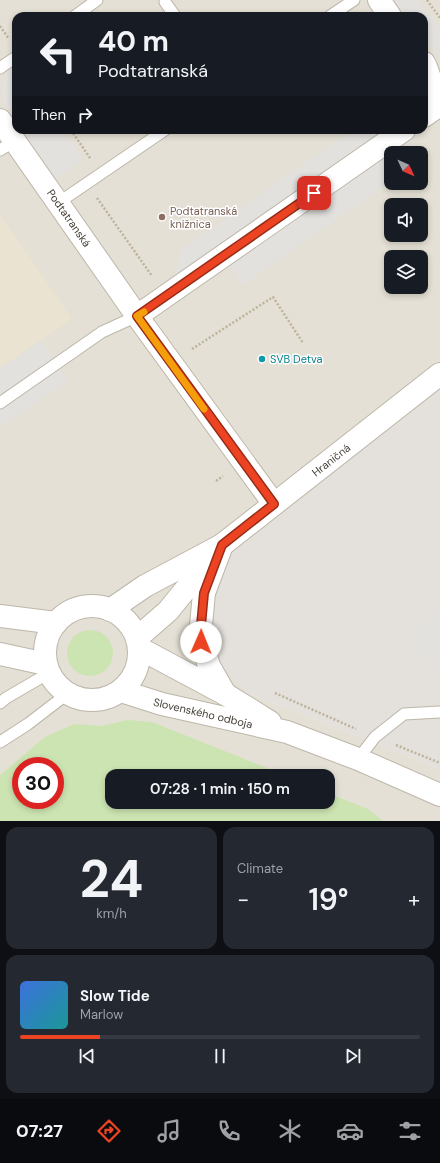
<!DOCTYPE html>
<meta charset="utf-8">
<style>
body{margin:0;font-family:"DM Sans",sans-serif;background:#242831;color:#f1f3f6;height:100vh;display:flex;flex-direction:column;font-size:15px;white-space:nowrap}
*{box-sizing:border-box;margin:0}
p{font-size:13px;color:#9ea1a6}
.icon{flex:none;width:22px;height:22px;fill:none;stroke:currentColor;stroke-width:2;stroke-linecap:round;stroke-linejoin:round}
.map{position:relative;height:821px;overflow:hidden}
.side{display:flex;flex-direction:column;gap:6px;padding:6px;background:#0d0f14;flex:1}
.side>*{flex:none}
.banner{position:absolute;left:12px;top:12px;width:416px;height:122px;border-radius:12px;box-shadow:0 2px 6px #0003;background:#171b24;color:#f1f3f6;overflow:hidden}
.needle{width:26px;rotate:134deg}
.fabs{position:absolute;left:384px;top:146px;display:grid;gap:8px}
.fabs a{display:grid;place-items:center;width:44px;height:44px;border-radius:8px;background:#171b24;box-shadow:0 2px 6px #0003;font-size:20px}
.speed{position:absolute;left:12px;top:757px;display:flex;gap:8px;font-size:20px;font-weight:700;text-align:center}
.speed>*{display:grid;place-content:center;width:52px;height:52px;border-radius:50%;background:#171b24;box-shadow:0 2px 6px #0003;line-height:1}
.speed .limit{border:6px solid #d22;background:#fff;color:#111}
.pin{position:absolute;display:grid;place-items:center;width:34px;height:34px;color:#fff;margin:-17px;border-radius:8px;box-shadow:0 2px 6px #0006}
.me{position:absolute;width:44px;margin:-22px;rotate:1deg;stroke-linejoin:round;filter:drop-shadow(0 0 3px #0008)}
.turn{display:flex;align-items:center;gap:14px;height:84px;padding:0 20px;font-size:18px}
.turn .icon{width:52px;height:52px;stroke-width:2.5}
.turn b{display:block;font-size:28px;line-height:34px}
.then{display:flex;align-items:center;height:38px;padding:0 20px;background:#0003;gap:8px;font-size:15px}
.big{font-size:30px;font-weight:600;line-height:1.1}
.side .widget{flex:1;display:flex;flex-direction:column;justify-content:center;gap:6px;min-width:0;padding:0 14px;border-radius:12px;background:#242831}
.side .dial{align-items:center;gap:0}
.dial b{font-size:52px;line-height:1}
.song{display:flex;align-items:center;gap:12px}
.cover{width:48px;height:48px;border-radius:6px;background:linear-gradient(135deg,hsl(220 70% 55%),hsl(180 70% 35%))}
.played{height:4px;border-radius:2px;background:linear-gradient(90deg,#ec4423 20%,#363941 20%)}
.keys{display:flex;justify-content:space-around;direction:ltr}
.heat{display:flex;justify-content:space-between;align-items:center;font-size:22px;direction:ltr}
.side .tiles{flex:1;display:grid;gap:6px;grid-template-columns:1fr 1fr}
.widget:last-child{grid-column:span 2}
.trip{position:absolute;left:105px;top:769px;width:230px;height:40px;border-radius:12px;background:#171b24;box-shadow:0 2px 6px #0003;font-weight:600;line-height:40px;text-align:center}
.menu{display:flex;height:64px;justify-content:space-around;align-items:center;background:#090b0e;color:#9ea1a6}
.menu .icon{width:28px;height:28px}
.menu .on{color:#ec4423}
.menu b{font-size:18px;color:#f1f3f6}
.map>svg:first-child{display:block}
.residential{fill:#e5e0d5;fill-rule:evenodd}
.industrial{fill:#e4e0db}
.education{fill:#eae3d1}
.green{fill:#cce4b1;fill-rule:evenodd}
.parking{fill:#e3e1de}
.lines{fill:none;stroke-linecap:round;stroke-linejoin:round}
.service-casing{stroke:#bdb6a9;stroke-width:13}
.minor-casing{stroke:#bdb6a9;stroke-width:24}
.tertiary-casing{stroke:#bdb6a9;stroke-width:24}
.path{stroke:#beb29c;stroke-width:2.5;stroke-dasharray:2 2;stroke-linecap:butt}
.service{stroke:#fff;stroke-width:11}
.minor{stroke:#fff;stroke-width:22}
.tertiary{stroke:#fff;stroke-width:22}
.route-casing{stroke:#992c17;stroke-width:10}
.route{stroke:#ec4423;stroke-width:7}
.slow{stroke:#f59e0b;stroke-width:7}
.education-dot{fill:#8d6e63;stroke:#fff;stroke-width:1.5}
.culture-dot{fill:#0f9aa8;stroke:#fff;stroke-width:1.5}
.labels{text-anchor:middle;stroke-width:3;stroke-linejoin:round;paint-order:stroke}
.education-label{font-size:11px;fill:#785e54;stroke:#fff;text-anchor:start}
.street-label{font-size:11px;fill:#443f36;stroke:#fff}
.culture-label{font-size:11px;fill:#0d838f;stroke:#fff;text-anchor:start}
</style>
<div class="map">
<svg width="440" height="821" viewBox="0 0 440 821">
<rect width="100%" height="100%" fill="#f2eee6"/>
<!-- residential -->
<path class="residential" d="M0,0H440V359L238,517L248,693L440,769V821H0ZM16,16H424V130H16ZM391,153H421V183H391ZM391,205H421V235H391ZM391,257H421V287H391ZM21,766H55V800H21ZM112,776H328V802H112Z"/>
<!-- industrial -->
<path class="industrial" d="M440,359V769L248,693L216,660L211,611L238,517Z"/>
<!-- education -->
<path class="education" d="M0,214L72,319L0,368Z"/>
<!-- green -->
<g class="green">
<circle cx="90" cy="653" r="23"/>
<path d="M127,720L152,722L287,776H112V802H328V793L368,809L383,821H0V775L45,737L74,724L102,726ZM21,766H55V800H21Z"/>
</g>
<!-- parking -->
<g class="parking">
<path d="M394,0H418L440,29V60L424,39V16H407Z"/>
<path d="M16,65V121L3,102L2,87L6,72Z"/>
<path d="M22,130H63L83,160L55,179Z"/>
<path d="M352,130H401L416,153H391V181L243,285L217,247L174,277L181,250Z"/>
<path d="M41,341L68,381L0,427V368Z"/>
<path d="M440,606V669L409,642Z"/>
</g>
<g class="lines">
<defs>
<g id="service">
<path d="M165,2L175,16"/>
<path d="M75,16L97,0"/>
<path d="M330,16L354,0"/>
<path d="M0,68L16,57"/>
<path d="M0,150L14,141"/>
<path d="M58,203L165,130"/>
<path d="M0,403L102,332L137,316"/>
<path d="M0,703L6,698L49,673"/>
<path d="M0,742L28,724L67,694"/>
<path d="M358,759L375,737L404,714L440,712"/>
</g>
<g id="minor">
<path d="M379,0L390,16"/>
<path d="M424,63L426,67L440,105"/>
<path d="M424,116L440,105"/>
<path d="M0,120L137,316L274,504"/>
<path d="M137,316L404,130"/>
<path d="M222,545L204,593L200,636L209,666L225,694"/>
<path d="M110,610L145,586L222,545L440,374"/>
<path d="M137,638L168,611L211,558"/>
</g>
<g id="tertiary">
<circle cx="92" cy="653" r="47"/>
<path d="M0,616L56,623"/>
<path d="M139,648L225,694L270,722"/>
<path d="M0,654L46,664"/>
<path d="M121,691L162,704L287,732L358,759L440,795"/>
</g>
</defs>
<!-- service casing -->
<use href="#service" class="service-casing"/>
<!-- minor casing -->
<use href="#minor" class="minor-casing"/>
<!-- tertiary casing -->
<use href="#tertiary" class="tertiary-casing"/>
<!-- path -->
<g class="path">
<path d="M427,0L440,18"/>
<path d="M0,26L9,39"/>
<path d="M71,130L90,158"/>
<path d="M97,198L152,276"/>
<path d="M192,349L273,297L303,343"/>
<path d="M216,481L223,476"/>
<path d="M275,693L356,729"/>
<path d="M396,745L440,763"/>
</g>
<!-- service -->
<use href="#service" class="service"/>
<!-- minor -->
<use href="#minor" class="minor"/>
<!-- tertiary -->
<use href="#tertiary" class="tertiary"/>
</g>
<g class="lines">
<defs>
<path id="route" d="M201,642L200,636L204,593L222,545L274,504L137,316L314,193"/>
</defs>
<!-- route casing -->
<use href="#route" class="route-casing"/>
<!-- route -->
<use href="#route" class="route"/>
<!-- slow -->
<path class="slow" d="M144,312L137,316L204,409"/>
</g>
<!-- markers -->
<circle class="education-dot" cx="162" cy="217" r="4"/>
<circle class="culture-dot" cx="262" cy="359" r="4"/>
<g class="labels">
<!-- education labels -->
<g class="education-label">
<text x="170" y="215">Podtatranská<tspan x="170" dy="13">knižnica</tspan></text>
</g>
<!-- street labels -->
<g class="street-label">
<text transform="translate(69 218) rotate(55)" y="4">Podtatranská</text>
<text transform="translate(331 460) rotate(-38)" y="4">Hraničná</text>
<text transform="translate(203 713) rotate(13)" y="4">Slovenského odboja</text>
</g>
<!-- culture labels -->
<g class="culture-label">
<text x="270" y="363">SVB Detva</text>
</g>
</g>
</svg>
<div class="fabs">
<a><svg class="needle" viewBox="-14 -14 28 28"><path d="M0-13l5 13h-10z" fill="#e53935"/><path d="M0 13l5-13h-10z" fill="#9ea1a6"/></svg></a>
<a><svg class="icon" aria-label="sound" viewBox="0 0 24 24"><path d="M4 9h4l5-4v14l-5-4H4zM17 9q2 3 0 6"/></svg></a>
<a><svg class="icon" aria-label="layers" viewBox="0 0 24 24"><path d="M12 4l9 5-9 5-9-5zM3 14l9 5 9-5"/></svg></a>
</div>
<div class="speed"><div class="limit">30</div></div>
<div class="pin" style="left:314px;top:193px;background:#d93025"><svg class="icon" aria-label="arrive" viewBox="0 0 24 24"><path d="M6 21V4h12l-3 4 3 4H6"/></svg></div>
<svg class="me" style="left:201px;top:642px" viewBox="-20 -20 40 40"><circle r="19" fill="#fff"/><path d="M0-13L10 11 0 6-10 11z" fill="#ec4423"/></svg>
<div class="trip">07:28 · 1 min · 150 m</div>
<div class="banner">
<div class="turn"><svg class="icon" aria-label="left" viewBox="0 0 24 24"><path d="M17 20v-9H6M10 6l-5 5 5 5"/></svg><div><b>40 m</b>Podtatranská</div></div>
<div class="then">Then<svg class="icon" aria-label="right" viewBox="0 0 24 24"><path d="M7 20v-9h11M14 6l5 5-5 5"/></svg></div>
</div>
</div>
<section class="side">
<div class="tiles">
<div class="widget dial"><b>24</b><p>km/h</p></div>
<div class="widget"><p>Climate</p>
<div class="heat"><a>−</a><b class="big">19°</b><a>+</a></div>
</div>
<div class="widget">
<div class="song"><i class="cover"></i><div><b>Slow Tide</b><p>Marlow</p></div></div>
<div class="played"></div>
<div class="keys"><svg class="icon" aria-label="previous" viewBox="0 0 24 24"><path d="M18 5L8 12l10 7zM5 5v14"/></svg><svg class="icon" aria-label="pause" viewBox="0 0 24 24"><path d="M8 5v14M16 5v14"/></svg><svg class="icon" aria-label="next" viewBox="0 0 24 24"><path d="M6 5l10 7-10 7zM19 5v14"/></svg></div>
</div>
</div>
</section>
<nav class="menu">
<b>07:27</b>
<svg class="icon on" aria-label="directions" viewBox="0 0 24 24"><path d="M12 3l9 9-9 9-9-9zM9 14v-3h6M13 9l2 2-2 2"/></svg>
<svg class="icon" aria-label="music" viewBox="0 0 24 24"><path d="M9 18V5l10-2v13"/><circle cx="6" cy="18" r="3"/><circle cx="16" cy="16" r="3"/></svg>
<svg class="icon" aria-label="phone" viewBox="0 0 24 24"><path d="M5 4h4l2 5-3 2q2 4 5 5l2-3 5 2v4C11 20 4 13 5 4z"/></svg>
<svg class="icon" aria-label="climate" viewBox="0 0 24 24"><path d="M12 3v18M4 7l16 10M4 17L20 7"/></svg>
<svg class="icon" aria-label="car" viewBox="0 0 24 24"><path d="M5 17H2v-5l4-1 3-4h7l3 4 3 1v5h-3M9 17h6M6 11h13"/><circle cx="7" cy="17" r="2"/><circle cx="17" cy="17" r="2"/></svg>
<svg class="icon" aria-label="filters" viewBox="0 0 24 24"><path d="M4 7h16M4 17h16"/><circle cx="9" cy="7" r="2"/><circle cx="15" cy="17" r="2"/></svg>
</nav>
